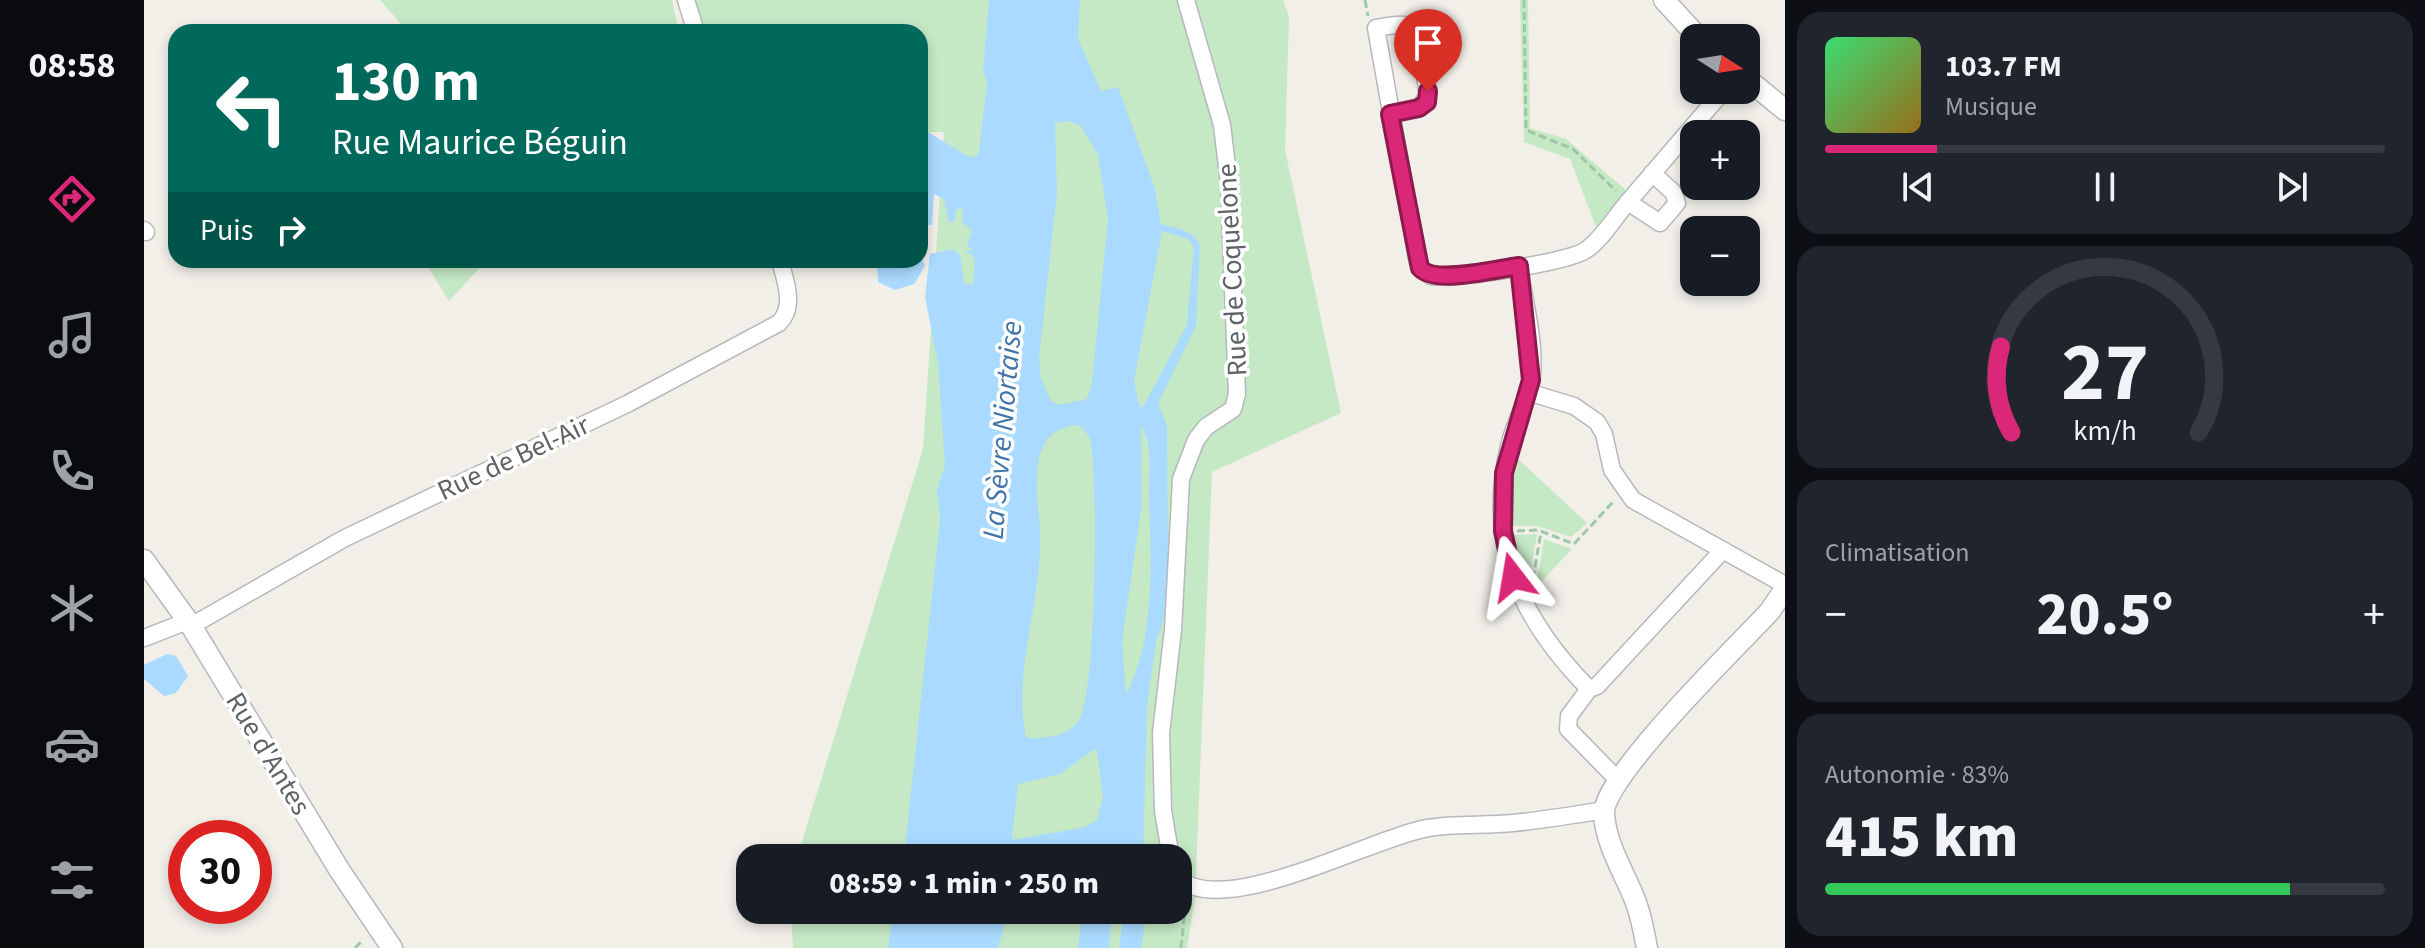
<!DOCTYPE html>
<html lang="fr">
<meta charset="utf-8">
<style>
body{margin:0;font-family:"Source Sans 3",sans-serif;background:#20242c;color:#f1f3f6;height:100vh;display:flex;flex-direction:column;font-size:30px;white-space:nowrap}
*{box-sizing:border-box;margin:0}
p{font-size:26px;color:#9ea1a6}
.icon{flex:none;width:44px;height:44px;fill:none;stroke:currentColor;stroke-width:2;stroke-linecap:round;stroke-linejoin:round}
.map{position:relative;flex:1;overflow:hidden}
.panel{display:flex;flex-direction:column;gap:12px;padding:12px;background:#0d0f14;width:640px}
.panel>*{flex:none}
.top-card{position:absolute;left:24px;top:24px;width:760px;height:244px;border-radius:24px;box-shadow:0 4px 12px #0003;background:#00695c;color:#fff;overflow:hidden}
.needle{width:52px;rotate:102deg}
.tools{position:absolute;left:1536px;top:24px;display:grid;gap:16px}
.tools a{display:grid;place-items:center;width:80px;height:80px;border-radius:16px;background:#171b24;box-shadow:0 4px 12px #0003;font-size:40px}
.speed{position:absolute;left:24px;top:820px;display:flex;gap:16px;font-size:40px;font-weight:700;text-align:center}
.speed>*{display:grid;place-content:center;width:104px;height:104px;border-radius:50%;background:#171b24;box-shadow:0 4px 12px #0003;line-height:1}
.speed .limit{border:12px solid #d22;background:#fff;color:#111}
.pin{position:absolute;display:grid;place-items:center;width:68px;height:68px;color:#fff;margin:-82px -34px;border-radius:50% 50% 50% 0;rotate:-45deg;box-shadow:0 0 8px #0007}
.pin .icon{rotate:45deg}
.me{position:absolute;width:88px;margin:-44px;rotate:346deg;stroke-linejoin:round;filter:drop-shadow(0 0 6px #0008)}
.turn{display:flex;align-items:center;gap:28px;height:168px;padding:0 32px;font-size:36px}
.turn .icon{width:104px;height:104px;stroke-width:2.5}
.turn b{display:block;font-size:56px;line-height:68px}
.then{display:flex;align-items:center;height:76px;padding:0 32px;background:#0003;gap:16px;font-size:30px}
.big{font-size:60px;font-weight:800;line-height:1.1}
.panel .widget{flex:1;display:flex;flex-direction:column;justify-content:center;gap:12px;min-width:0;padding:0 28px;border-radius:24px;background:#20242c}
.panel .dial{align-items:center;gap:0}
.dial svg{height:208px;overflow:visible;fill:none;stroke:#363941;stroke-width:7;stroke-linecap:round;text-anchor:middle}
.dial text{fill:#f1f3f6;stroke:none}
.song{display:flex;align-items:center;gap:24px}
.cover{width:96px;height:96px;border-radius:12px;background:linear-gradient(135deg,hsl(140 70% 55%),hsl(40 70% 35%))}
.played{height:8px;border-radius:4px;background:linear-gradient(90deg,#db2777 20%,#363941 20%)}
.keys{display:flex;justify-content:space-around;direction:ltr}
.heat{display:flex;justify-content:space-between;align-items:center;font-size:44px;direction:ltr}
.charge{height:12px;border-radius:6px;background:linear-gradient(90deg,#34c759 83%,#363941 0)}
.trip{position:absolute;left:592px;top:844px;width:456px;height:80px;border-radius:24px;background:#171b24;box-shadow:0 4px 12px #0003;font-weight:800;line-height:80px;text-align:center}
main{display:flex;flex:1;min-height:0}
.dock{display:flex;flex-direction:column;width:144px;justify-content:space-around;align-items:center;background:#090b0e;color:#9ea1a6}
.dock .icon{width:56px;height:56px}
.dock .current{color:#db2777}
.dock b{font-size:36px;color:#f1f3f6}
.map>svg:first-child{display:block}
.green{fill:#c5e8c5}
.water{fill:#aadaff;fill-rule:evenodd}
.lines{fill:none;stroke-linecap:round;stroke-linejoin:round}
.minor-casing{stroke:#b5b8bc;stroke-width:19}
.tertiary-casing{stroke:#b5b8bc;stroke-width:23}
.path{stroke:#9cc7a9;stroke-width:3;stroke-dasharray:8 4;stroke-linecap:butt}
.minor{stroke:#fff;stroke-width:16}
.tertiary{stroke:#fff;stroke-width:20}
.route-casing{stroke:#8e194d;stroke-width:20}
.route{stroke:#db2777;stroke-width:14}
.labels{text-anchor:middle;stroke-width:7;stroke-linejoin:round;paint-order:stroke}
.street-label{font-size:28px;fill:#5f6368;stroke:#fff}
.water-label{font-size:30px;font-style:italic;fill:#4174aa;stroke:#fff}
</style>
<main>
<nav class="dock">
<b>08:58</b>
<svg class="icon current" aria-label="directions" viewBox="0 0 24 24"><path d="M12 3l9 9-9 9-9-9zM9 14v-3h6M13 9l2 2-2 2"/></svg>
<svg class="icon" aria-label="music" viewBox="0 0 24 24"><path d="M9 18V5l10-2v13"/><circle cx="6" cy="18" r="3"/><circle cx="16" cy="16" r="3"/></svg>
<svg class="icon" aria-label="phone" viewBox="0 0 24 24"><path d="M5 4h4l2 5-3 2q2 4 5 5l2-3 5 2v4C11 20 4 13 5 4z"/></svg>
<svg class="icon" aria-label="climate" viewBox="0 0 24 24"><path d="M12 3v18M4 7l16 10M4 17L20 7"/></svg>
<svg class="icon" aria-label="car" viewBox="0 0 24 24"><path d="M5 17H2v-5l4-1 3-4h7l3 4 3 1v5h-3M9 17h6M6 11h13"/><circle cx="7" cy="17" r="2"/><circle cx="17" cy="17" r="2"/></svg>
<svg class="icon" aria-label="filters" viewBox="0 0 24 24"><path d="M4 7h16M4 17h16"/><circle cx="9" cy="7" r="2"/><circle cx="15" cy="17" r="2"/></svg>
</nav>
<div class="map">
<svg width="1641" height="948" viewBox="0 0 1641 948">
<rect width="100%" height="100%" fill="#f1efe8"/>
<!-- green -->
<g class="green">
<path d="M236,0H528L535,32H264Z"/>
<path d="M551,0H1139L1145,16L1141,150L1197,413L1068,472L1051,898L1043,948H649L647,910H1034V858H653L779,449L800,132H776V32H561Z"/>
<path d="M1376,0H1384L1386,128L1422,139L1483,191L1452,227L1426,159L1380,142Z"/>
<path d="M280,260H343L305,301Z"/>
<path d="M1373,458L1443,523L1427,537L1393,526H1369L1367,479Z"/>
<path d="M1393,534L1385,581L1382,582L1369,535Z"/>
<path d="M1400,539L1428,549L1392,587Z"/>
</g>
<!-- water -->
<g class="water">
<path d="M845,0H936L934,39L957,91L974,87L1011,189L1017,224C1031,228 1051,230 1056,246L1052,326L1014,403L1023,426L1024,567L1023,609L1012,643L1003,705L999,858H951L945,848L910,858H760L796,520L793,490L801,465L794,363L781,297L786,254L809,249L816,255L820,284H829L831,261L828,254H820L828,249L823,245L828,230L818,222V209H812L810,222H805L800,199L790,194L788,225H784L776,202V127L823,156L831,157L835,153L843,82L839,70ZM924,121L937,126L954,155L964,219L948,383L943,399L915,405L907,401L897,379L895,358L913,193L911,123ZM1018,231L1044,239L1050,247L1043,325L999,407L995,405L990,381ZM934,425C941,431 946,435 947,445C954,484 952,689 936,718C926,737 900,739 882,738C868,669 899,601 896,531C895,505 886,464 903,440C910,430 923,426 934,425ZM997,425C1010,447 1004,475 1005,499C1007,562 1012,637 982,695L978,641L997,510ZM949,750L953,751L959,798L953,820L941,827L868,840L874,784L916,774Z"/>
<path d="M777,256L781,266L770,284L751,290L734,282L733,266L746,260H776Z"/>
<path d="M23,654L32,656L44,676L32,693L20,696L0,679V665Z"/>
<path d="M749,910H865L854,948H744Z"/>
<path d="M938,910H968L965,948H934Z"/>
<path d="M980,910H1003L997,948H975Z"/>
</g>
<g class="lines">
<defs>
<g id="minor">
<path d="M542,0L552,32"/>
<path d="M1246,114L1275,108L1284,96L1275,37C1267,18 1249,26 1232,28L1273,259L1276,268L1287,276C1311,279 1423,263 1442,250C1458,239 1471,217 1484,202"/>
<path d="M1508,173L1529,192L1533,203L1516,223L1484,202L1580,90"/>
<path d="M0,230L2,232"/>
<path d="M1375,266C1380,302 1393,346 1387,382C1382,404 1370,424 1365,446C1341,545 1377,620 1445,689L1425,716L1424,729L1473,779"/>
<path d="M1384,392L1430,406L1453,422L1460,434L1468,470L1489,500L1641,585"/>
<path d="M0,638L36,624L54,622L201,538L483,404L635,323C652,306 641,281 636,260"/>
<path d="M1445,689L1453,686L1579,550"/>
<path d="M1027,858L1019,811L1017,733L1029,630L1037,479L1052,440L1062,427L1089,409L1093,394L1085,183L1078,125L1042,0"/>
<path d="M1034,878C1080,920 1229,837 1284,828C1311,823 1341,826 1369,823C1399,820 1430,815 1460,810"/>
</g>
<g id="tertiary">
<path d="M1520,0L1555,38"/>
<path d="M1602,78L1641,110"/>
<path d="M0,560L46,624L196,871L248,948"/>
<path d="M1503,948C1500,932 1497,915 1491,900C1480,872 1462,845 1460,814C1458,777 1596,644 1626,611L1641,589"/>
</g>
</defs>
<!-- minor casing -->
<use href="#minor" class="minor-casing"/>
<!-- tertiary casing -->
<use href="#tertiary" class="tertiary-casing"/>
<!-- path -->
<g class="path">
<path d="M1221,0L1224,16"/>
<path d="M1380,0L1382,130L1429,149L1472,191"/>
<path d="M1373,531L1394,530L1430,544L1469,502"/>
<path d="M1389,579L1397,532"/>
<path d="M211,948L219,940"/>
<path d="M1037,948L1042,899"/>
</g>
<!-- minor -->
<use href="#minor" class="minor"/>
<!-- tertiary -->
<use href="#tertiary" class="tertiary"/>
</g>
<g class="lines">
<defs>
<path id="route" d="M1284,91L1283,102L1275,108L1246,114L1276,268C1291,285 1352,269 1375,266L1387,380L1360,473L1359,531L1369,577"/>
</defs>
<!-- route casing -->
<use href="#route" class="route-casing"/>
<!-- route -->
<use href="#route" class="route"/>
</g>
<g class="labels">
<!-- street labels -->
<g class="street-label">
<text transform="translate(1087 270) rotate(-93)" y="10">Rue de Coquelone</text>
<text transform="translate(369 457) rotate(-25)" y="10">Rue de Bel-Air</text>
<text transform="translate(125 753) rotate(59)" y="10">Rue d'Antes</text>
</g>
<!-- water labels -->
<g class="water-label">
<text transform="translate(858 430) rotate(-85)" y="10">La Sèvre Niortaise</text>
</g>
</g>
</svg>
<div class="tools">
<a><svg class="needle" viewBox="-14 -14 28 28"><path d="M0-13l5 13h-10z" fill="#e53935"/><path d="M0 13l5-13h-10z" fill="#9ea1a6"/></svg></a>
<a>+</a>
<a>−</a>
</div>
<div class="speed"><div class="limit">30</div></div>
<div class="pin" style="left:1284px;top:91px;background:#d93025"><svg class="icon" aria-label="arrive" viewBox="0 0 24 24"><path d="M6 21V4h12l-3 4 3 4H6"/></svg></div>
<svg class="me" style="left:1369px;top:577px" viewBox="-20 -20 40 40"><path d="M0-17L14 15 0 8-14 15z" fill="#db2777" stroke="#fff" stroke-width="4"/></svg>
<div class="trip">08:59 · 1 min · 250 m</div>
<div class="top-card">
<div class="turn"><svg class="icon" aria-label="left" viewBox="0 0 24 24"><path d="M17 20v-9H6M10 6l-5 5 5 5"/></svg><div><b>130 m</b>Rue Maurice Béguin</div></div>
<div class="then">Puis<svg class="icon" aria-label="right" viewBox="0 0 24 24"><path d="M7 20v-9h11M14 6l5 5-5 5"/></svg></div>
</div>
</div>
<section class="panel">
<div class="widget">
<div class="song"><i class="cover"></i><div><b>103.7 FM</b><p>Musique</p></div></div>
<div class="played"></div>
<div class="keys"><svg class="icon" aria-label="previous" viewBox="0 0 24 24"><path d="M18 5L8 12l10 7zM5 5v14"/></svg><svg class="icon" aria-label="pause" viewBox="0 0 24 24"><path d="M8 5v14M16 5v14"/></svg><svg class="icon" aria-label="next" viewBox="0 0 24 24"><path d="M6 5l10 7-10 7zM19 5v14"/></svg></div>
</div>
<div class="widget dial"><svg viewBox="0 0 100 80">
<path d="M14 69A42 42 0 1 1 86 69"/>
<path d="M14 69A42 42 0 0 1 10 36" stroke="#db2777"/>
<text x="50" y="56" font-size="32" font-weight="700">27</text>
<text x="50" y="72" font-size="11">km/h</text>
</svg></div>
<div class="widget"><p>Climatisation</p>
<div class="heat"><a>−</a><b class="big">20.5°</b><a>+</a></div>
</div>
<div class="widget"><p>Autonomie · 83%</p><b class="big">415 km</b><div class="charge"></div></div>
</section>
</main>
